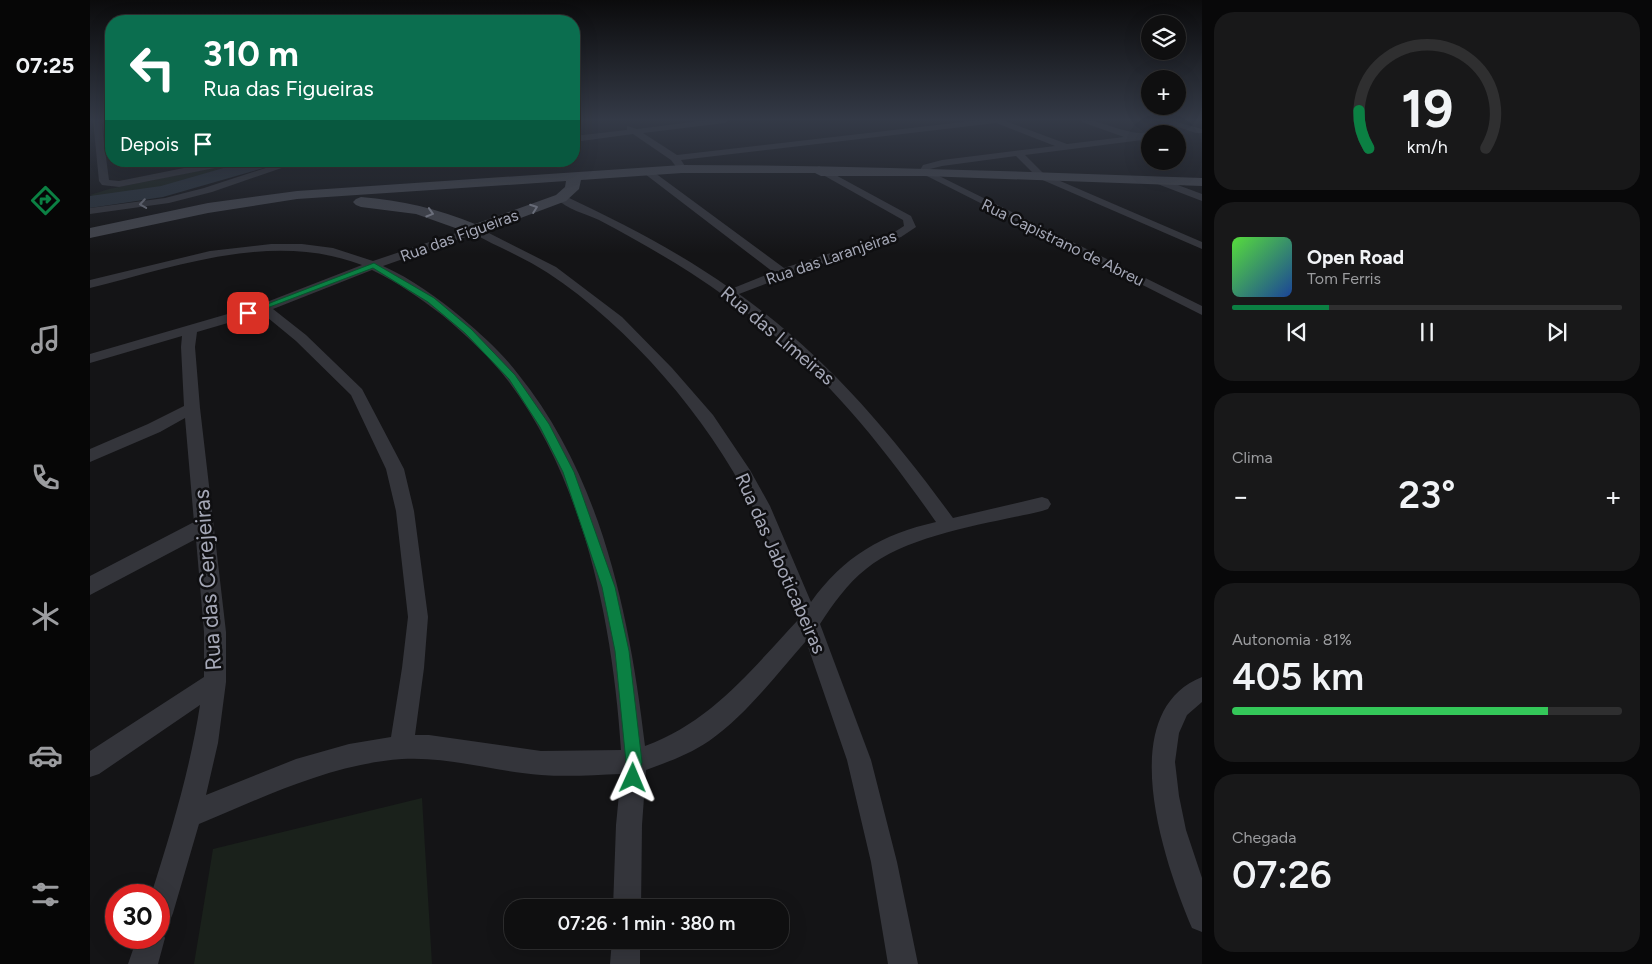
<!DOCTYPE html>
<html lang="pt">
<meta charset="utf-8">
<style>
body{margin:0;font-family:Figtree,sans-serif;background:#181819;color:#f1f3f6;height:100vh;display:flex;flex-direction:column;font-size:19px;white-space:nowrap}
*{box-sizing:border-box;margin:0}
p{font-size:16px;color:#9b9c9f}
.icon{flex:none;width:28px;height:28px;fill:none;stroke:currentColor;stroke-width:2;stroke-linecap:round;stroke-linejoin:round}
.map{position:relative;flex:1;overflow:hidden}
.sheet{display:flex;flex-direction:column;gap:12px;padding:12px;background:#080809;width:450px}
.sheet>*{flex:none}
.banner{position:absolute;left:15px;top:15px;width:475px;height:152px;border-radius:20px;box-shadow:0 5px 20px #0002,0 0 0 1px #2f2f30;background:#0b6e4f;color:#fff;overflow:hidden}
.buttons{position:absolute;left:1051px;top:15px;display:grid;gap:10px}
.buttons a{display:grid;place-items:center;width:45px;height:45px;border-radius:50%;background:#0f0f10;box-shadow:0 5px 20px #0002,0 0 0 1px #2f2f30;font-size:25px}
.speed{position:absolute;left:15px;top:884px;display:flex;gap:10px;font-size:25px;font-weight:700;text-align:center}
.speed>*{display:grid;place-content:center;width:65px;height:65px;border-radius:50%;background:#0f0f10;box-shadow:0 5px 20px #0002,0 0 0 1px #2f2f30;line-height:1}
.speed .limit{border:8px solid #d22;background:#fff;color:#111}
.pin{position:absolute;display:grid;place-items:center;width:42px;height:42px;color:#fff;margin:-21px;border-radius:10px;box-shadow:0 2px 8px #0006}
.me{position:absolute;width:55px;margin:-28px;rotate:1deg;stroke-linejoin:round;filter:drop-shadow(0 0 4px #0008)}
.turn{display:flex;align-items:center;gap:18px;height:105px;padding:0 15px;font-size:22px}
.turn .icon{width:65px;height:65px;stroke-width:2.5}
.turn b{display:block;font-size:35px;line-height:42px}
.then{display:flex;align-items:center;height:48px;padding:0 15px;background:#0003;gap:10px;font-size:19px}
.big{font-size:38px;font-weight:600;line-height:1.1}
.sheet .card{flex:1;display:flex;flex-direction:column;justify-content:center;gap:8px;min-width:0;padding:0 18px;border-radius:20px;background:#181819}
.sheet .dial{align-items:center;gap:0}
.dial svg{height:130px;overflow:visible;fill:none;stroke:#2f2f30;stroke-width:7;stroke-linecap:round;text-anchor:middle}
.dial text{fill:#f1f3f6;stroke:none}
.song{display:flex;align-items:center;gap:15px}
.cover{width:60px;height:60px;border-radius:8px;background:linear-gradient(135deg,hsl(110 70% 55%),hsl(220 70% 35%))}
.played{height:5px;border-radius:2px;background:linear-gradient(90deg,#0b8043 25%,#2f2f30 25%)}
.keys{display:flex;justify-content:space-around;direction:ltr}
.heat{display:flex;justify-content:space-between;align-items:center;font-size:28px;direction:ltr}
.charge{height:8px;border-radius:4px;background:linear-gradient(90deg,#34c759 81%,#2f2f30 0)}
.trip{position:absolute;left:414px;top:899px;width:285px;height:50px;border-radius:20px;background:#0f0f10;box-shadow:0 5px 20px #0002,0 0 0 1px #2f2f30;font-weight:600;line-height:50px;text-align:center}
main{display:flex;flex:1;min-height:0}
.dock{display:flex;flex-direction:column;width:90px;justify-content:space-around;align-items:center;background:#060606;color:#9b9c9f}
.dock .icon{width:35px;height:35px}
.dock .active{color:#0b8043}
.dock b{font-size:22px;color:#f1f3f6}
.map>svg:first-child{display:block}
.green{fill:#1a211b}
.lines{fill:none;stroke-linecap:round;stroke-linejoin:round}
.river{fill:#29313a;fill-rule:evenodd}
.street{fill:#34353b;fill-rule:evenodd}
.secondary{fill:#42444b;fill-rule:evenodd}
.oneway{stroke:#72747f}
.oneway2{stroke:#828591}
.route{fill:#0b8043;stroke:#07532c}
.labels{text-anchor:middle;stroke-width:5;stroke-linejoin:round;paint-order:stroke}
.far-street-label{font-size:16px;fill:#a5a8b7;stroke:#0f0f11}
.street-label{font-size:19px;fill:#a5a8b7;stroke:#0f0f11}
.near-street-label{font-size:22px;fill:#a5a8b7;stroke:#0f0f11}
</style>
<main>
<nav class="dock">
<b>07:25</b>
<svg class="icon active" aria-label="directions" viewBox="0 0 24 24"><path d="M12 3l9 9-9 9-9-9zM9 14v-3h6M13 9l2 2-2 2"/></svg>
<svg class="icon" aria-label="music" viewBox="0 0 24 24"><path d="M9 18V5l10-2v13"/><circle cx="6" cy="18" r="3"/><circle cx="16" cy="16" r="3"/></svg>
<svg class="icon" aria-label="phone" viewBox="0 0 24 24"><path d="M5 4h4l2 5-3 2q2 4 5 5l2-3 5 2v4C11 20 4 13 5 4z"/></svg>
<svg class="icon" aria-label="climate" viewBox="0 0 24 24"><path d="M12 3v18M4 7l16 10M4 17L20 7"/></svg>
<svg class="icon" aria-label="car" viewBox="0 0 24 24"><path d="M5 17H2v-5l4-1 3-4h7l3 4 3 1v5h-3M9 17h6M6 11h13"/><circle cx="7" cy="17" r="2"/><circle cx="17" cy="17" r="2"/></svg>
<svg class="icon" aria-label="filters" viewBox="0 0 24 24"><path d="M4 7h16M4 17h16"/><circle cx="9" cy="7" r="2"/><circle cx="15" cy="17" r="2"/></svg>
</nav>
<div class="map">
<svg width="1112" height="964" viewBox="0 0 1112 964">
<rect width="100%" height="100%" fill="#141416"/>
<!-- green -->
<g class="green">
<path d="M137,165L140,167L138,170L52,191L6,197L0,195L19,189Z"/>
<path d="M332,798L342,964H104L123,849Z"/>
</g>
<g class="lines">
<!-- river -->
<path class="river" d="M158,161H187L184,165L73,197L0,208V196L71,186Z"/>
<!-- street -->
<g class="street">
<path d="M3,120H11L19,180L29,181L129,161H150L145,164L29,187L12,185L9,181Z"/>
<path d="M618,120H639L635,123L553,133L587,155L890,120H913L977,144L1034,137L992,122L991,120C1015,120 1036,136 1060,133L1062,134H1060V139L935,155L954,174L1112,242V249L948,178L926,156L852,166L840,169L839,171L1112,306V315L829,172L833,165L852,160L965,146L906,123L591,160L595,166L590,169L587,168L581,160L543,134L484,142V136L537,130V126L547,129Z"/>
<path d="M1067,120H1079L1112,129V133H1106Z"/>
<path d="M197,161H212L122,192L79,203L0,214V208L75,198L114,188Z"/>
<path d="M729,166L821,216L826,227L811,237L696,276L649,294C736,356 800,432 863,518L952,497L958,499L961,504L958,509L952,511C898,524 819,534 776,569C757,584 743,604 730,624L781,760L807,862L828,964H798L781,862L757,760L716,641C686,675 656,715 619,741C600,754 578,762 556,770L552,825L551,908H523L526,825L531,774C505,775 478,777 451,775C405,772 359,756 312,759C241,764 174,797 109,824L83,913L79,923L69,927L75,938L68,964H38L47,938H69V895H61C81,832 100,770 110,705L9,774L0,777V751L114,677V632L106,539L0,595V576L104,522L95,418L70,432L0,462V449L58,424L94,406L91,347L92,336L0,363V354L169,305L272,265C183,231 88,266 0,288V280L120,251L181,244H212L243,248L283,261L381,228H389L466,267L532,317L582,368L623,415L660,470L680,506L721,602C753,557 792,534 846,522C774,419 707,342 601,273C571,254 541,237 509,220C496,214 476,209 466,198L467,196H475C532,223 589,252 641,289L683,272L555,174V170H561L694,268L803,233L814,226L813,220L726,171L724,169ZM384,234C408,247 435,258 458,273C540,327 617,417 661,504C680,541 693,582 708,620C661,670 621,722 555,746C540,617 512,478 428,374C412,353 392,335 372,318C348,298 322,279 293,266ZM282,270C307,282 330,298 352,315C376,335 400,357 419,382C495,483 523,626 531,750L451,751L339,735H325L334,668L338,617L324,511L314,469L272,389L216,335L183,309ZM172,313L206,341L261,395L296,469L306,511L318,617L312,668L301,737L259,744L206,759L116,795L128,743L136,682V632L110,408L105,347L107,332Z"/>
<path d="M1069,178L1112,194V201L1065,183V179Z"/>
<path d="M1112,677V702L1097,715L1089,733L1085,762L1089,796L1096,830L1112,878V932L1102,928C1075,864 1022,713 1112,677Z"/>
<path d="M522,940H550V964H520Z"/>
</g>
<!-- secondary -->
<path class="secondary" d="M592,165C765,165 939,172 1112,178V186L834,176H731L725,173H592L491,180L489,189L476,201L385,235L326,214L271,207L266,205L263,202L266,199L271,197C311,200 349,209 385,224L466,195L475,187L476,181L207,199L118,213L0,238V228L118,203L207,191Z"/>
</g>
<!-- one-way arrows -->
<defs><path id="oneway-chevron" d="M-2-3.5L2.5 0L-2 3.5" fill="none" stroke-width="1.6" stroke-linecap="round" stroke-linejoin="round" transform="scale(1.25)"/></defs>
<use class="oneway" href="#oneway-chevron" transform="translate(53 204) rotate(171)"/>
<g class="oneway2">
<use href="#oneway-chevron" transform="translate(444 208) rotate(-20)"/>
<use href="#oneway-chevron" transform="translate(340 213) rotate(17)"/>
</g>
<!-- sky -->
<linearGradient id="sky" x2="0" y2="1"><stop stop-color="#0b0b0c"/><stop offset="0.47" stop-color="#343a47"/><stop offset="1" stop-color="#343a47" stop-opacity="0"/></linearGradient>
<rect width="1112" height="254" fill="url(#sky)"/>
<!-- route -->
<path class="route" d="M284,263L344,298L381,329L425,375L459,424L484,472L525,587L539,651L552,762L548,783L543,786L537,783L535,778L536,762L525,651L512,587L473,472L450,427L419,379L375,333L338,302L283,268L161,314L154,313Z"/>
<g class="labels">
<!-- far-street labels -->
<g class="far-street-label">
<text transform="translate(369 235) rotate(-20)" y="6">Rua das Figueiras</text>
<text transform="translate(973 242) rotate(26)" y="6">Rua Capistrano de Abreu</text>
<text transform="translate(741 257) rotate(-19)" y="6">Rua das Laranjeiras</text>
</g>
<!-- street labels -->
<g class="street-label">
<text transform="translate(688 335) rotate(40)" y="7">Rua das Limeiras</text>
<text transform="translate(691 563) rotate(66)" y="7">Rua das Jaboticabeiras</text>
</g>
<!-- near-street labels -->
<g class="near-street-label">
<text transform="translate(117 580) rotate(-94)" y="8">Rua das Cerejeiras</text>
</g>
</g>
</svg>
<div class="buttons">
<a><svg class="icon" aria-label="layers" viewBox="0 0 24 24"><path d="M12 4l9 5-9 5-9-5zM3 14l9 5 9-5"/></svg></a>
<a>+</a>
<a>−</a>
</div>
<div class="speed"><div class="limit">30</div></div>
<div class="pin" style="left:158px;top:313px;background:#d93025"><svg class="icon" aria-label="arrive" viewBox="0 0 24 24"><path d="M6 21V4h12l-3 4 3 4H6"/></svg></div>
<svg class="me" style="left:543px;top:778px" viewBox="-20 -20 40 40"><path d="M0-17L14 15 0 8-14 15z" fill="#0b8043" stroke="#fff" stroke-width="4"/></svg>
<div class="trip">07:26 · 1 min · 380 m</div>
<div class="banner">
<div class="turn"><svg class="icon" aria-label="left" viewBox="0 0 24 24"><path d="M17 20v-9H6M10 6l-5 5 5 5"/></svg><div><b>310 m</b>Rua das Figueiras</div></div>
<div class="then">Depois<svg class="icon" aria-label="arrive" viewBox="0 0 24 24"><path d="M6 21V4h12l-3 4 3 4H6"/></svg></div>
</div>
</div>
<section class="sheet">
<div class="card dial"><svg viewBox="0 0 100 80">
<path d="M14 69A42 42 0 1 1 86 69"/>
<path d="M14 69A42 42 0 0 1 8 46" stroke="#0b8043"/>
<text x="50" y="56" font-size="32" font-weight="700">19</text>
<text x="50" y="72" font-size="11">km/h</text>
</svg></div>
<div class="card">
<div class="song"><i class="cover"></i><div><b>Open Road</b><p>Tom Ferris</p></div></div>
<div class="played"></div>
<div class="keys"><svg class="icon" aria-label="previous" viewBox="0 0 24 24"><path d="M18 5L8 12l10 7zM5 5v14"/></svg><svg class="icon" aria-label="pause" viewBox="0 0 24 24"><path d="M8 5v14M16 5v14"/></svg><svg class="icon" aria-label="next" viewBox="0 0 24 24"><path d="M6 5l10 7-10 7zM19 5v14"/></svg></div>
</div>
<div class="card"><p>Clima</p>
<div class="heat"><a>−</a><b class="big">23°</b><a>+</a></div>
</div>
<div class="card"><p>Autonomia · 81%</p><b class="big">405 km</b><div class="charge"></div></div>
<div class="card"><p>Chegada</p><b class="big">07:26</b></div>
</section>
</main>
